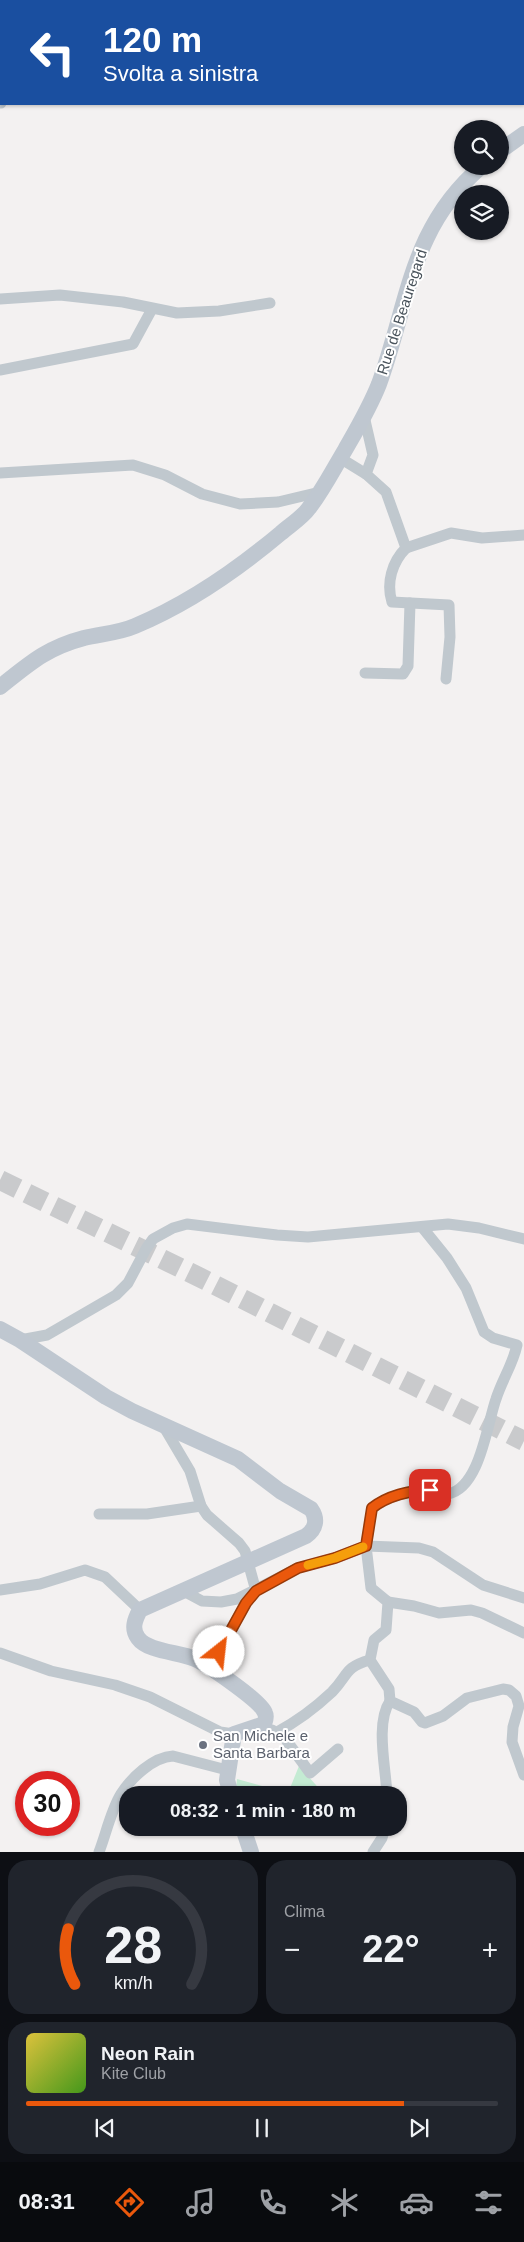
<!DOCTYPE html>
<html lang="it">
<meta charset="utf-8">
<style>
body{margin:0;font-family:Arial,sans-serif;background:#20242c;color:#f1f3f6;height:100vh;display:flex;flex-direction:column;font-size:19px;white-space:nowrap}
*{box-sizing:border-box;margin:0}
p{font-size:16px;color:#9ea1a6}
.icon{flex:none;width:28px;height:28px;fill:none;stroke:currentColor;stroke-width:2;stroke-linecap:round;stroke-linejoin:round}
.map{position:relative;height:1852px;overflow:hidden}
.drawer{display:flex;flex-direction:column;gap:8px;padding:8px;background:#0d0f14;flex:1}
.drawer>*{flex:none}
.banner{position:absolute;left:0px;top:0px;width:525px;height:105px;box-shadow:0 1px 4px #0004;background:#1a4fa0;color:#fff;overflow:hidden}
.fabs{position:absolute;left:454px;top:120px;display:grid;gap:10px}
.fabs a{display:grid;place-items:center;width:55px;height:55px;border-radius:50%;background:#171b24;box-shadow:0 1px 4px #0004;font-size:25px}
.speed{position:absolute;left:15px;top:1771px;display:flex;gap:10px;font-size:25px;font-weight:700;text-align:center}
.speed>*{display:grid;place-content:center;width:65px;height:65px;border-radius:50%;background:#171b24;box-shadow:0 1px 4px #0004;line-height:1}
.speed .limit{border:8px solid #d22;background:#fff;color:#111}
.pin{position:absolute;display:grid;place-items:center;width:42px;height:42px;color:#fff;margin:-21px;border-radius:10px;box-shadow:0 2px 8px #0006}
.me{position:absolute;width:55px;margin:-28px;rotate:29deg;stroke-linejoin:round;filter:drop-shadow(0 0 4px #0008)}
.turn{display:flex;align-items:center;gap:18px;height:105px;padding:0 20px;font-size:22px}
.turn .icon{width:65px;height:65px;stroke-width:2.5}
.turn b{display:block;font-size:35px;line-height:42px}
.big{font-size:38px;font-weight:700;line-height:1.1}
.drawer .tile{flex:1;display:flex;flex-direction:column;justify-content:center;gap:8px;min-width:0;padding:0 18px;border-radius:20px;background:#20242c}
.drawer .dial{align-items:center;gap:0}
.dial svg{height:130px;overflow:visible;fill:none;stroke:#363941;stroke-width:7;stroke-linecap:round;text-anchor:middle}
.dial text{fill:#f1f3f6;stroke:none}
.song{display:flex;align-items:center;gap:15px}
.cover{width:60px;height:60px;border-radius:8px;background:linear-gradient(135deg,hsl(50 70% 55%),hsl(100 70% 35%))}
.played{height:5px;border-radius:2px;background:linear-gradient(90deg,#ea580c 80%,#363941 80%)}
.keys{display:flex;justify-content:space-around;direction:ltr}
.heat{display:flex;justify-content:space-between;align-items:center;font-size:28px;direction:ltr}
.drawer .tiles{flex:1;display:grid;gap:8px;grid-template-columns:1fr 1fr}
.tile:last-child{grid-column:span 2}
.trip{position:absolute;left:119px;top:1786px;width:288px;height:50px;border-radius:20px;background:#171b24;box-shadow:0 1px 4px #0004;font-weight:700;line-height:50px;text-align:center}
.menu{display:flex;height:80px;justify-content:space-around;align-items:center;background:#090b0e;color:#9ea1a6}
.menu .icon{width:35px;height:35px}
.menu .on{color:#ea580c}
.menu b{font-size:22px;color:#f1f3f6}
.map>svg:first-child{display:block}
.green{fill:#c4ebd3}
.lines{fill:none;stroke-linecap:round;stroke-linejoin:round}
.highway-tunnel{stroke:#c9cacc;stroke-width:20;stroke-dasharray:20 10;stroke-linecap:butt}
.street{stroke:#c0c8ce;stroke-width:11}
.secondary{stroke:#bfc7d0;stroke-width:16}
.route-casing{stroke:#983908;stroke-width:12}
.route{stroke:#ea580c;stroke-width:9}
.slow{stroke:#f59e0b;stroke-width:9}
.worship-dot{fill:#6b7280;stroke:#fff;stroke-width:2}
.labels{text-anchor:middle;stroke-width:4;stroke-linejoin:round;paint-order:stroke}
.street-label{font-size:15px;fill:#4a545c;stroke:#fff}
.worship-label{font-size:15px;fill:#5b616d;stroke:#fff;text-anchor:start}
</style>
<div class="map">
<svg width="524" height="1852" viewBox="0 0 524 1852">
<rect width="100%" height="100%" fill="#f3f1f1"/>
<!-- green -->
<path class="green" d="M299,1766L324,1794L238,1795L236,1788L237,1779L288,1793Z"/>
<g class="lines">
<!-- highway-tunnel -->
<path class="highway-tunnel" d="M0,1180L199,1277L524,1441"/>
<!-- street -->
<g class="street">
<path d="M238,1V0"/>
<path d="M0,103H1"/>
<path d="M0,299L60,295L123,302L177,313L219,311L270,303"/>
<path d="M0,370L133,344L152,309"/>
<path d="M364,416L373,455L366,474L386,492L406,548C392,562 386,583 392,602L449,605L450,637L446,679"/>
<path d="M340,458L366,474"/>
<path d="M0,473L133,465L165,475L202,494L240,504L278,502L320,492"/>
<path d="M406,548L451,533L482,538L524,535"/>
<path d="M365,673L403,674L408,666L410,603"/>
<path d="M422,1227L447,1258L466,1288L484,1332L493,1338L517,1345C513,1364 502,1380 496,1399C487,1424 480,1488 448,1494C442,1495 435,1491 429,1491C411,1489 386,1497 372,1508L366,1546L371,1588L388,1602L386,1630L374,1640L370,1660L389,1689L390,1701L414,1712L422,1722L425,1723L443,1716L467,1698L503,1689L509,1690L516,1696L519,1706L513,1727L512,1742L524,1775"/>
<path d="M20,1340L47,1335L116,1295L128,1283L146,1249L153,1239L173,1228L187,1224L277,1235L308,1237L448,1224L479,1228L524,1239"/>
<path d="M164,1427L190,1471L201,1506L207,1515L239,1543L245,1551L256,1591"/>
<path d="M99,1514H147L201,1506"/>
<path d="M0,1590L40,1584L85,1570L105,1577L140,1610"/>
<path d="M187,1590L189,1594L202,1601L221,1602L237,1599L298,1568L335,1558L366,1546L419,1548L433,1552L483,1585L524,1598"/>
<path d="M388,1602L414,1606L439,1613L471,1610L482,1613L524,1633"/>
<path d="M0,1653L51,1671L115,1685L150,1697L220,1732L234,1734"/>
<path d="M210,1668L246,1603L253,1594"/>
<path d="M272,1730L284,1737L310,1773L338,1749"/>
<path d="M277,1732C296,1722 316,1707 332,1692C348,1676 344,1667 370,1660"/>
<path d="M387,1795C386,1769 375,1723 390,1701"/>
<path d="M99,1852C106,1834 111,1810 121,1794C131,1778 153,1757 173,1756L227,1770"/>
<path d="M373,1852L382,1838L385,1828"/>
</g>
<!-- secondary -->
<g class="secondary">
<path d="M500,151L524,134"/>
<path d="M0,687C29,664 46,648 84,638C101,634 119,633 135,626C188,604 237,570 281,533C290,525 302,518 309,508C323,490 333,470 345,450C357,429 370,407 379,384C409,302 410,227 482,166"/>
<path d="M0,1329L20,1340L106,1397L132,1411L238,1459L280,1491L311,1509C318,1519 316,1529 306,1536L140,1610C135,1619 131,1629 138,1638C148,1652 180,1652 195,1659C208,1665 261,1701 265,1713C267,1717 265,1721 264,1724L234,1734L227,1780L231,1795"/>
<path d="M243,1828L251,1852"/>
</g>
</g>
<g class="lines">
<defs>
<path id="route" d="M219,1652L246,1603L256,1591L298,1568L335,1558L366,1546L372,1508C387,1496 410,1490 430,1490"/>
</defs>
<!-- route casing -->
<use href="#route" class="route-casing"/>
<!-- route -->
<use href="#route" class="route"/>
<!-- slow -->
<path class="slow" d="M308,1565L335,1558L363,1547"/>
</g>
<!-- markers -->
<circle class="worship-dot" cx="203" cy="1745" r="5"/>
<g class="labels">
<!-- street labels -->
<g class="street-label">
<text transform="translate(402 312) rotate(-72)" y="5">Rue de Beauregard</text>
</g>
<!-- worship labels -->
<g class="worship-label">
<text x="213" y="1741">San Michele e<tspan x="213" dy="17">Santa Barbara</tspan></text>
</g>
</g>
</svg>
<div class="fabs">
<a><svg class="icon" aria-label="search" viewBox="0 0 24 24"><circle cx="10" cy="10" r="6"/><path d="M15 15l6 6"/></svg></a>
<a><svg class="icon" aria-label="layers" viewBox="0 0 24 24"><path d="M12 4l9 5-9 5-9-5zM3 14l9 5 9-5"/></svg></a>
</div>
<div class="speed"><div class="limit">30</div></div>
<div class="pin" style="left:430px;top:1490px;background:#d93025"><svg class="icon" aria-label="arrive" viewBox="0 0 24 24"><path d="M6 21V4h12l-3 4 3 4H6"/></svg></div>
<svg class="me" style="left:219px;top:1652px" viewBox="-20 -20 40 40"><circle r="19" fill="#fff"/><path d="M0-13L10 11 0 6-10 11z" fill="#ea580c"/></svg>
<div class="trip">08:32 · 1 min · 180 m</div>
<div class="banner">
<div class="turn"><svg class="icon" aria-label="left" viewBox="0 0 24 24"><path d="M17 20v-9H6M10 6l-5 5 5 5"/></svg><div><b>120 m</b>Svolta a sinistra</div></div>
</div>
</div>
<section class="drawer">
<div class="tiles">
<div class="tile dial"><svg viewBox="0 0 100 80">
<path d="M14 69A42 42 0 1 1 86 69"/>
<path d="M14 69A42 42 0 0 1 10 35" stroke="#ea580c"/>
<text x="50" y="56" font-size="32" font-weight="700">28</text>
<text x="50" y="72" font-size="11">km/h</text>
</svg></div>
<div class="tile"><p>Clima</p>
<div class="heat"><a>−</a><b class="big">22°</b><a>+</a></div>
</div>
<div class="tile">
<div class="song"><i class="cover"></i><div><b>Neon Rain</b><p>Kite Club</p></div></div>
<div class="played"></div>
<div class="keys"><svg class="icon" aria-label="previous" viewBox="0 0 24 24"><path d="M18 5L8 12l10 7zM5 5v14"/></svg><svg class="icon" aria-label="pause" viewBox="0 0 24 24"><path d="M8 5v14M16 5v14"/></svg><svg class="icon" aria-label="next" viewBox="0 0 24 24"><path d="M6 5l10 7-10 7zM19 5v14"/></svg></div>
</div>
</div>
</section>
<nav class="menu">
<b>08:31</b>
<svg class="icon on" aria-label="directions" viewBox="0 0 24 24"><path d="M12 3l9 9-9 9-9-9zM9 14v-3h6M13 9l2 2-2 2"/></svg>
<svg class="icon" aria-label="music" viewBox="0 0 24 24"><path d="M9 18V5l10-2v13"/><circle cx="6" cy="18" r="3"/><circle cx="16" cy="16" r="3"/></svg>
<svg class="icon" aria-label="phone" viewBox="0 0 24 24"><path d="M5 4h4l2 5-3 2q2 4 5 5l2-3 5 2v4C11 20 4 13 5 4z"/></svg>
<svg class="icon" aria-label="climate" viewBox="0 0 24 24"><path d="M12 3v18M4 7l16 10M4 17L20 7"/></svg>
<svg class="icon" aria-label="car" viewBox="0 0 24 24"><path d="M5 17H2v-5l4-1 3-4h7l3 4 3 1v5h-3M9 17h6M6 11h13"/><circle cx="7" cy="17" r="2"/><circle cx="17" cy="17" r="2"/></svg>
<svg class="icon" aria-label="filters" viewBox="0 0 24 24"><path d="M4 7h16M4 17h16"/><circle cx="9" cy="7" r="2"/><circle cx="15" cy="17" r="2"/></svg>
</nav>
